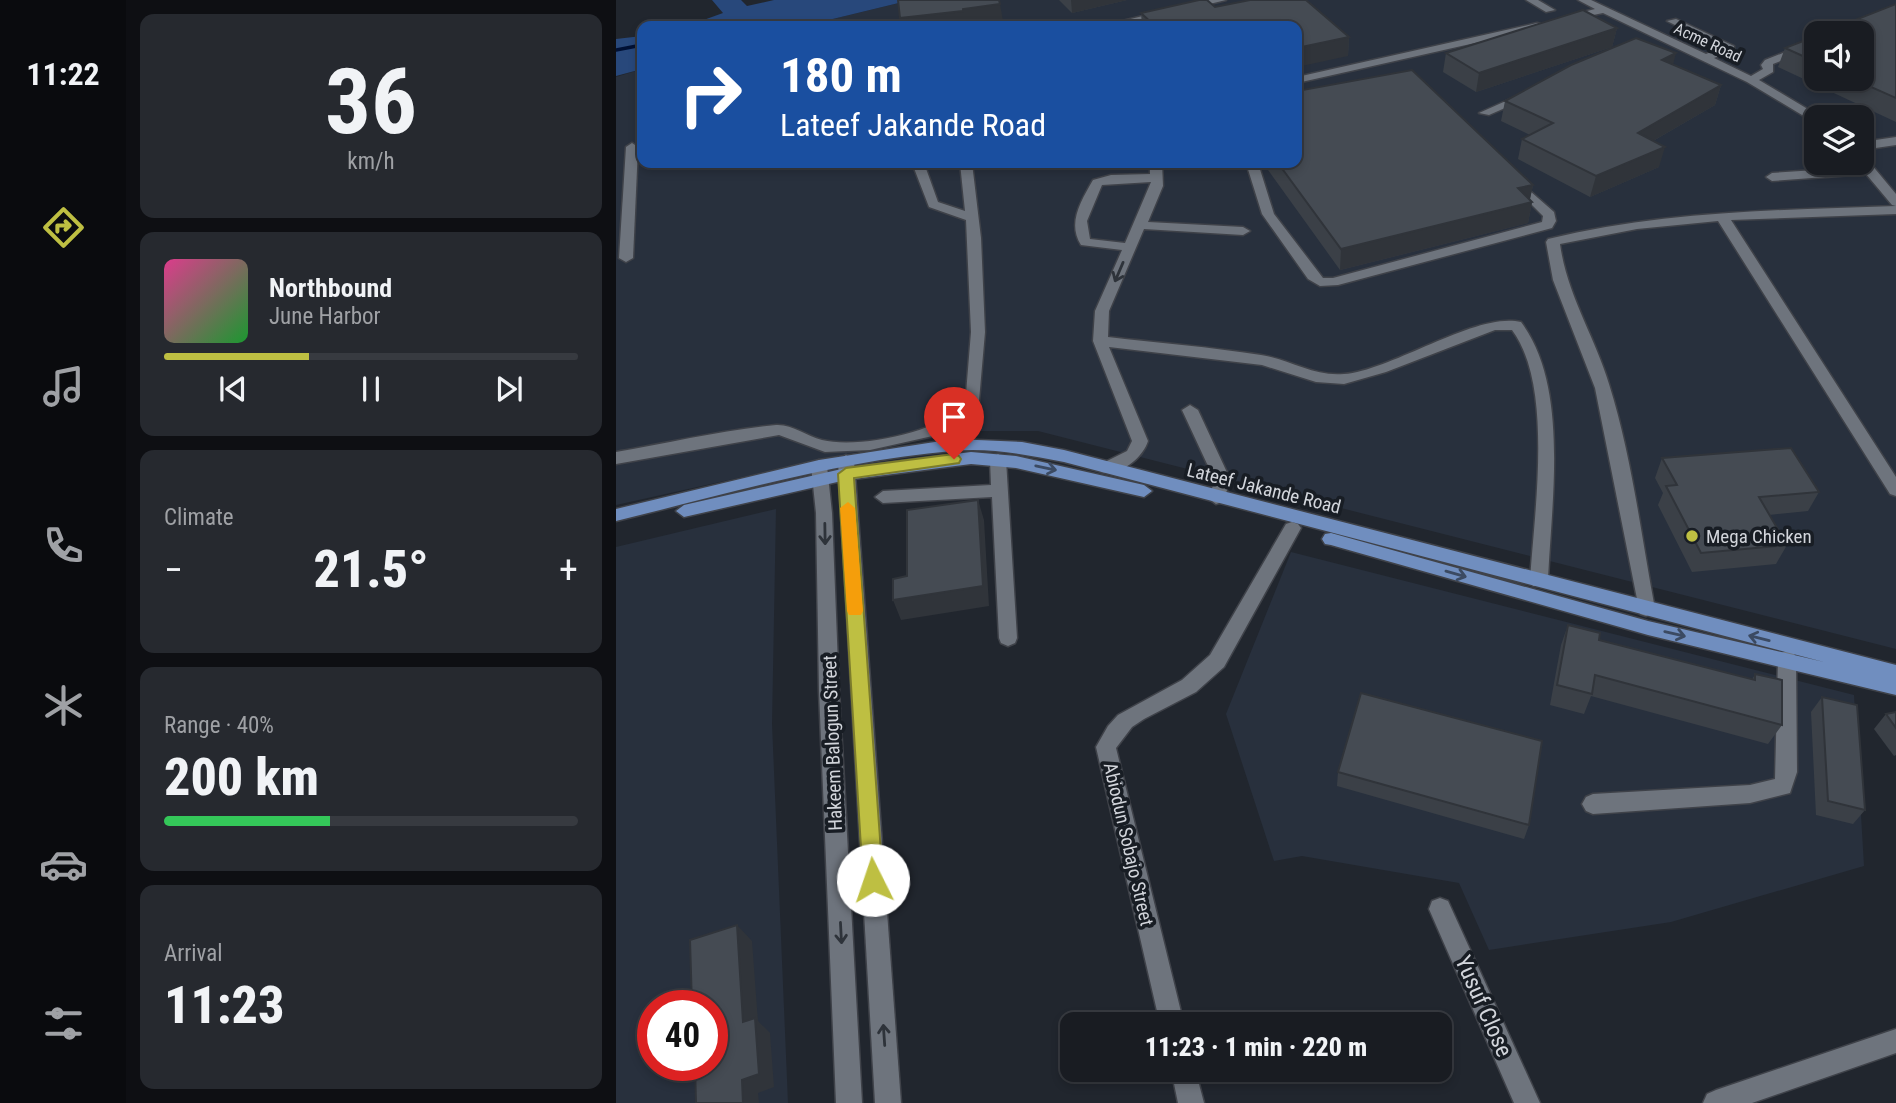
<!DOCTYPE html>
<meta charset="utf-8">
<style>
body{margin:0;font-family:"Roboto Condensed",sans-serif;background:#26292f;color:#f1f3f6;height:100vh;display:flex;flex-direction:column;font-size:26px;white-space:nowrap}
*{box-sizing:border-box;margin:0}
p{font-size:23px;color:#9fa1a5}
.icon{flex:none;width:38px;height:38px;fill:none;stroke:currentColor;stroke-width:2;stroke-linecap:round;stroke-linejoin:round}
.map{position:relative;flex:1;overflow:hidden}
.sheet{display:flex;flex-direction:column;gap:14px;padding:14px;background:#0e0f13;width:490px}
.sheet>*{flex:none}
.hud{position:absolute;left:21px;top:21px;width:665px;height:147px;border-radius:14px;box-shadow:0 4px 10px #0003,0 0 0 2px #373a40;background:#1a4fa0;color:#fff;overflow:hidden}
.fabs{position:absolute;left:1188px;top:21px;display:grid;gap:14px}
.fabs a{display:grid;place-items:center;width:70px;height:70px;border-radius:14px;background:#191c22;box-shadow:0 4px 10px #0003,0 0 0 2px #373a40;font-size:35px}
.speed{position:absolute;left:21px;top:990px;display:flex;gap:14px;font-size:35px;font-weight:700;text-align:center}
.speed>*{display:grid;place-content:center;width:91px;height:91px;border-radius:50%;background:#191c22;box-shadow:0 4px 10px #0003,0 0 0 2px #373a40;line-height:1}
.speed .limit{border:10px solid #d22;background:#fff;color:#111}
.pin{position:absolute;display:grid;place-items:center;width:60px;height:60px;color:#fff;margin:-72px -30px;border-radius:50% 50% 50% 0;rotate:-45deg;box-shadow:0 0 7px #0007}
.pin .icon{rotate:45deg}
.me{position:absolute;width:77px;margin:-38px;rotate:356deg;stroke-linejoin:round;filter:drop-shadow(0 0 5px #0008)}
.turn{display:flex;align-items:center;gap:24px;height:147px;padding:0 28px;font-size:32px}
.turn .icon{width:91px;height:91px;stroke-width:2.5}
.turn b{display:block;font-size:49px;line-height:60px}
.big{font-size:52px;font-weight:800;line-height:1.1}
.sheet .card{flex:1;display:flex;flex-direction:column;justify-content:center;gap:10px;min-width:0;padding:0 24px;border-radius:14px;background:#26292f}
.sheet .dial{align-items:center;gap:0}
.dial b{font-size:91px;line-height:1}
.song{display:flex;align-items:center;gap:21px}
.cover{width:84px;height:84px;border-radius:10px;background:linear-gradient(135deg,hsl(330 70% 55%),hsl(130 70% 35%))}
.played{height:7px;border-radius:4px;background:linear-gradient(90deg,#bebf42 35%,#373a40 35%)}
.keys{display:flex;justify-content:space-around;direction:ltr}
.heat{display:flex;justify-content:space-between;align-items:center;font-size:38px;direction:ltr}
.charge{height:10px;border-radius:5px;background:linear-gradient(90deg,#34c759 40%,#373a40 0)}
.trip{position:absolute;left:444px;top:1012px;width:392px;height:70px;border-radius:14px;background:#191c22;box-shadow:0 4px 10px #0003,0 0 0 2px #373a40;font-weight:800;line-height:70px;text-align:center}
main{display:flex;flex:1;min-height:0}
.dock{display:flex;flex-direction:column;width:126px;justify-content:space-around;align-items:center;background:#0a0b0e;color:#9fa1a5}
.dock .icon{width:49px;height:49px}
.dock .current{color:#bebf42}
.dock b{font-size:32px;color:#f1f3f6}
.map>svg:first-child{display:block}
.built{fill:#28303d;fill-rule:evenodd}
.green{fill:#28487b}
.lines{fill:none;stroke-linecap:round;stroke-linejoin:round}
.stream{stroke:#001034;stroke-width:3.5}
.minor-casing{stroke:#3f4249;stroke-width:3}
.major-casing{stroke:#3f4249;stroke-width:3}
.minor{fill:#6e747d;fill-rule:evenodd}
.major{fill:#708ebf;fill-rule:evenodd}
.wall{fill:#3b4047}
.shaded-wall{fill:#30343a}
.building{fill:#454b53;stroke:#30343a;stroke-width:2}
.oneway{stroke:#2e333a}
.oneway2{stroke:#3b4a62}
.route{fill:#bebf42;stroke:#7c7c2b;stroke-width:2}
.slow{fill:#f59e0b}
.poi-dot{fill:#bebf42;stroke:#181d24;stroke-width:2.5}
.labels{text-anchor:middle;stroke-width:7;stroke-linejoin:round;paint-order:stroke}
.far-street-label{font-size:16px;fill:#d2d5db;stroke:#181d24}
.street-label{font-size:19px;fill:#d2d5db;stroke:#181d24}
.poi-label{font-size:19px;fill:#d2d5db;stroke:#181d24;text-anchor:start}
.near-street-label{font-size:23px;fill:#d2d5db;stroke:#181d24}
</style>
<main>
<nav class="dock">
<b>11:22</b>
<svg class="icon current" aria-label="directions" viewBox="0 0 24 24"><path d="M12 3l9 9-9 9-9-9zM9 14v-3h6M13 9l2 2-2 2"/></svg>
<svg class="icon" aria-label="music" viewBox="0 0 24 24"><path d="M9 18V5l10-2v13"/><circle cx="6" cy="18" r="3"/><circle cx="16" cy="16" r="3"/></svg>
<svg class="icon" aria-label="phone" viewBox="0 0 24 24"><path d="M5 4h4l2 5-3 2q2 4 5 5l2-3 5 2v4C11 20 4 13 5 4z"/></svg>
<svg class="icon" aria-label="climate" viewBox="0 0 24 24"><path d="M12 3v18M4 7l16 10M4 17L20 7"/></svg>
<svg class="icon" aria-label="car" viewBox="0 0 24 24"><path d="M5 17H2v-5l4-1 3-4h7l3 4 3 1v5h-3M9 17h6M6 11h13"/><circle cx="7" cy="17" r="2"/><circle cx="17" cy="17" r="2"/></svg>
<svg class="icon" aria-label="filters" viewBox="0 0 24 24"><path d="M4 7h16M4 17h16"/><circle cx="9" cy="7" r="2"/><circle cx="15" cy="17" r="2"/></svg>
</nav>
<section class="sheet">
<div class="card dial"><b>36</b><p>km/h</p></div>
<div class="card">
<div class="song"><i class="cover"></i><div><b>Northbound</b><p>June Harbor</p></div></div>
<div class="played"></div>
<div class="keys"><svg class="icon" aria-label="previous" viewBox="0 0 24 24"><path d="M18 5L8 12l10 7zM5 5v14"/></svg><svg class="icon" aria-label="pause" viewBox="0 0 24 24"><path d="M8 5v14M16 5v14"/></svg><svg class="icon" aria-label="next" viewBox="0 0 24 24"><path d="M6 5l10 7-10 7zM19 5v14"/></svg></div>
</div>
<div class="card"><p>Climate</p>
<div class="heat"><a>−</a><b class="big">21.5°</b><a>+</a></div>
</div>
<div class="card"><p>Range · 40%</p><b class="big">200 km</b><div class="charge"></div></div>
<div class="card"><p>Arrival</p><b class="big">11:23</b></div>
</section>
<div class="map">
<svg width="1280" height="1103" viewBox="0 0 1280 1103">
<rect width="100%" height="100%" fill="#21262e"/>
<!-- built -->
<g class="built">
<path d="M295,0H1280V649L422,431H360L254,449L0,505V77L26,69V163H681V26H188ZM1200,33H1246V79H1200ZM1200,117H1246V163H1200Z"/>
<path d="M160,509L156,724L172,1103H0V547ZM37,1006H96V1066H37Z"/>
<path d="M675,552L1238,695L1248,866L1055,922L873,950L843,883L686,856L658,861L610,714Z"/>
</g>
<!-- green -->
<g class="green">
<path d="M96,0H125L131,6L158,0H295L188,26H71L107,13Z"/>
<path d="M26,36V69L0,76V39Z"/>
</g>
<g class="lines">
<!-- stream -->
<path class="stream" d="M0,50L26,45"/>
<defs>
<g id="minor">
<path d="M592,0H610L503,26H486Z"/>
<path d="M910,0H922L939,10L930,12Z"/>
<path d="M962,0H975L1090,54L1105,48L1051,21L1060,19L1118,46V50L1098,58L1135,76L1147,69L1145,65L1149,60L1200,40V47L1157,64V72L1143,80L1205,117H1200V122L1196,121L1131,82L987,13L948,21V17L979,9Z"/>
<path d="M921,23L925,24V28L681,83V77Z"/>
<path d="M910,92L916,95L914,97L873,115L863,113Z"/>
<path d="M1280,137V145L1246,150V142Z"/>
<path d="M16,143L22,147L17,258L10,262L3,258L10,147Z"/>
<path d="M1246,157L1250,158L1280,194V206L1276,205L1250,174L1156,181L1150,177L1156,173L1245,167L1241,163H1246Z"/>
<path d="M296,163H308L322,202L349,211L344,163H356L365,238L369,332L362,412L347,424L330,433L254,450L209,452L163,435L0,464V452C53,443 107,430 160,425C176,424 190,436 206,440C243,449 321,432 349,406L355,332L350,220L313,207Z"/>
<path d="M534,163H546L547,186L532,222L627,227L634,231L627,235L528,229L493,311L492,337C543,343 594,347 645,355C673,359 698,377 728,374C777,370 861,311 905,322C954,387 935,503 932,581L929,586H917L914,581C918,513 938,386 896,330H879L770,372L728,384L700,382L646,365L493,347L532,441C527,458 503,477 485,472L483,468L485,464L511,451L516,441L477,341L479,311L506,250L465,245C451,223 465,201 477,180L495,175L534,174ZM535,182L509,243L474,239L471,221L486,185Z"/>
<path d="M630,163H642L658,214L707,278H717L926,222L927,216L892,181L898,177L938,212L940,221L936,228L722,285L704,286L692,279L646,214Z"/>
<path d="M1280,206V214L1115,220L1280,477V496L1274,494L1102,221L1021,229L944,244C951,295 979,337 993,384C1016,457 1025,535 1039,609L1036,614L1030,616L1024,614L979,388L937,280L930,242L932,239C1047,211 1163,210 1280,206Z"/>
<path d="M574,405L582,410L615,481L606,502L600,504L592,498L599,481L566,410Z"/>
<path d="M382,454L390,460L401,638L399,643L392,646L385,643L383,638L376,497L267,503L259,497L267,491L375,485L374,460Z"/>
<path d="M230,455L238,461L285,1103H259L222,461Z"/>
<path d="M203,460L211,466L216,513L223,691L246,1103H220L203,691L200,513L195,466Z"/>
<path d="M676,522L682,524L685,528L608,667L580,692L528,719L516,727L500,748L568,1024H544L480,747L492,726L502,715L566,680L594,655L670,524Z"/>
<path d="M1171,651L1178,653L1180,659L1181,772L1174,793L1134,803L977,814L970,811L966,804L970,797L977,794L1134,785L1159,779L1162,659L1164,653Z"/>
<path d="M824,898L832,901L924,1103H898L813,909L816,901Z"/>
<path d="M1280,1029V1053L1136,1103H1087L1091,1094L1100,1090Z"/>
<path d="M555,1069H579L588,1103H562Z"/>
</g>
<g id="major">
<path d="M338,439L406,442L448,450L1280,665V695L1032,635L715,545L709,544L706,539L709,534L715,533L1032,621L1208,662L448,462C412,455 373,447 336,451C222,461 111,494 0,521V509L203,460Z"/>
<path d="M355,452L400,456L528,485L536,491L528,497L400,468L355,464L230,480L68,517L60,511L68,505L230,468Z"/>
</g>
</defs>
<!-- minor casing -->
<use href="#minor" class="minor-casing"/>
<!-- major casing -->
<use href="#major" class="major-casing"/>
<!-- minor -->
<use href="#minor" class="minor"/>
<!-- major -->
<use href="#major" class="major"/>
</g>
<!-- wall -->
<g class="wall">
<path d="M443,0H511L456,13Z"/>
<path d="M1280,4V122L1162,67L1169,48L1200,36V79H1246Z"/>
<path d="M599,7L733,37L732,56L681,26H526L525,13Z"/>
<path d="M1001,28L996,47L860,92L827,72L830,53Z"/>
<path d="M1057,65L1105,85L1099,105L1037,141L1043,167L974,197L902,159L906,139L914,135L885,121L889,101Z"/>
<path d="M647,163H681L917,185L914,199L916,202L912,223L724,270Z"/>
<path d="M1046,458L1203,492L1192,511L1153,515L1171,545L1160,564L1076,572L1042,505L1047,493L1039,478Z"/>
<path d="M952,625L983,640L1136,680L1139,674L1166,725L1152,744L975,696L968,714L934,705L945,645Z"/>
<path d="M1206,697L1249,810L1237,824L1200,815L1195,712Z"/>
<path d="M1280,712V755L1278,756L1258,729L1270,714Z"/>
<path d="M722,772L913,825L908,839L721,786Z"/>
</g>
<!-- shaded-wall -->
<g class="shaded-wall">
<path d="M455,0H511L456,13Z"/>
<path d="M384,4L387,21L350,26H286L284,18Z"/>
<path d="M1001,28L996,47L860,92L863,73Z"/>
<path d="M733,37L732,56L681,67V48Z"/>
<path d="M1060,53L1055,72L1046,60Z"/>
<path d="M1105,85L1099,105L1016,153L1022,133Z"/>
<path d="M1049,147L1043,167L974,197L980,176Z"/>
<path d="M917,185L913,203L916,202L912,223L724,270L725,249L902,188Z"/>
<path d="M362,500L368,520L373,606L285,620L277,600Z"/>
<path d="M121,925L136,941L142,1021L154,1033L158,1087L142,1093L143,1103H127L126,1080L127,1022Z"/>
</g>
<!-- building -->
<g class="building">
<path d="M282,0H383L384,4L347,9V11L284,18Z"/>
<path d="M583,0H591L599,7L634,0H690L733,37L681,48V26H644L642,25L636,26H539L525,13Z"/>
<path d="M1280,4V98L1237,79H1246V33H1206Z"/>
<path d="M967,10L1001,28L863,73L830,53Z"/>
<path d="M1200,36V62L1169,48Z"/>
<path d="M1020,38L1060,53L1046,60L1105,85L1022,133L1049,147L980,176L906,139L937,123L889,101L955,65Z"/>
<path d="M796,70L917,185L902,188L916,202L725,249L662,163H681V91Z"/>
<path d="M1175,448L1203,492L1143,497L1171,545L1085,553L1050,486L1061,485L1046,458Z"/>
<path d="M362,500L367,586L277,600V579L291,576V510Z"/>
<path d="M952,625L984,633L983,640L1139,680V674L1166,680V725L979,675L976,694L941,685Z"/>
<path d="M745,693L926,741L913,825L722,772Z"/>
<path d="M1206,697L1241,705L1249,810L1212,801Z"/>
<path d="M1280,712V728L1270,714Z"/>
<path d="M121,925L127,1022L139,1018L143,1074L126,1080L127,1103H80L79,1066H96V1006H76L74,940Z"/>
</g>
<!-- one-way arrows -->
<defs><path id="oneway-shaft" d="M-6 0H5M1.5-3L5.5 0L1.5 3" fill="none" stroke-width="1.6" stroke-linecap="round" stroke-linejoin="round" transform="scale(1.75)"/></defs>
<g class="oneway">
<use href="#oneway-shaft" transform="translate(503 272) rotate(113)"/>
<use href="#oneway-shaft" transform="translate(209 534) rotate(89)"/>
<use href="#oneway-shaft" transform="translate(225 933) rotate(87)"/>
<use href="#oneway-shaft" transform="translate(268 1035) rotate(-94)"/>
</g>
<g class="oneway2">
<use href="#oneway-shaft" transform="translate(430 468) rotate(12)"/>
<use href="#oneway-shaft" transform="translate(840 574) rotate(16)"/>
<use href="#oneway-shaft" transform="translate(1059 634) rotate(13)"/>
<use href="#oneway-shaft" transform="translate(1143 638) rotate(-166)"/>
</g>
<!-- route -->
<path class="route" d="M338,454L343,456L345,459L343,463L238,478L267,880L265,887L257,890L250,887L247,880L222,474L230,468Z"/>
<!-- slow -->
<path class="slow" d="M232,502L239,508L247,611L245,615H233L231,611L224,508Z"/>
<!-- markers -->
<circle class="poi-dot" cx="1076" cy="536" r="7"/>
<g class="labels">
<!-- far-street labels -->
<g class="far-street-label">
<text transform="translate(1092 42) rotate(25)" y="6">Acme Road</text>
</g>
<!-- street labels -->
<g class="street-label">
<text transform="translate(648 488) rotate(14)" y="7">Lateef Jakande Road</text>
<text transform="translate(216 743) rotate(-92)" y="7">Hakeem Balogun Street</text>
<text transform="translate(513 844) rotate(77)" y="7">Abiodun Sobajo Street</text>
</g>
<!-- poi labels -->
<g class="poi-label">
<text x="1090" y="543">Mega Chicken</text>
</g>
<!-- near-street labels -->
<g class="near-street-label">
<text transform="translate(868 1006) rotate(66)" y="8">Yusuf Close</text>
</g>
</g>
</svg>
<div class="fabs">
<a><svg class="icon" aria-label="sound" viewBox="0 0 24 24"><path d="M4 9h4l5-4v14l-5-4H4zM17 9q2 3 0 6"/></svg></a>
<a><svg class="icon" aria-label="layers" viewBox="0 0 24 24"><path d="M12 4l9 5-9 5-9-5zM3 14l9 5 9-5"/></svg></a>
</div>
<div class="speed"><div class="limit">40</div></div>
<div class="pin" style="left:338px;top:459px;background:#d93025"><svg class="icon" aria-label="arrive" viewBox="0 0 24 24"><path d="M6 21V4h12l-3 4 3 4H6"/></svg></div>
<svg class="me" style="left:257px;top:880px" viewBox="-20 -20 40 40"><circle r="19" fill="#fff"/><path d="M0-13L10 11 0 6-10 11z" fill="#bebf42"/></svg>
<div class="trip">11:23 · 1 min · 220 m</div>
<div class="hud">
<div class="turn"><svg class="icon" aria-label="right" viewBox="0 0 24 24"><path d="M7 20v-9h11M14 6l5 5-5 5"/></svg><div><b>180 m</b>Lateef Jakande Road</div></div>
</div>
</div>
</main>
